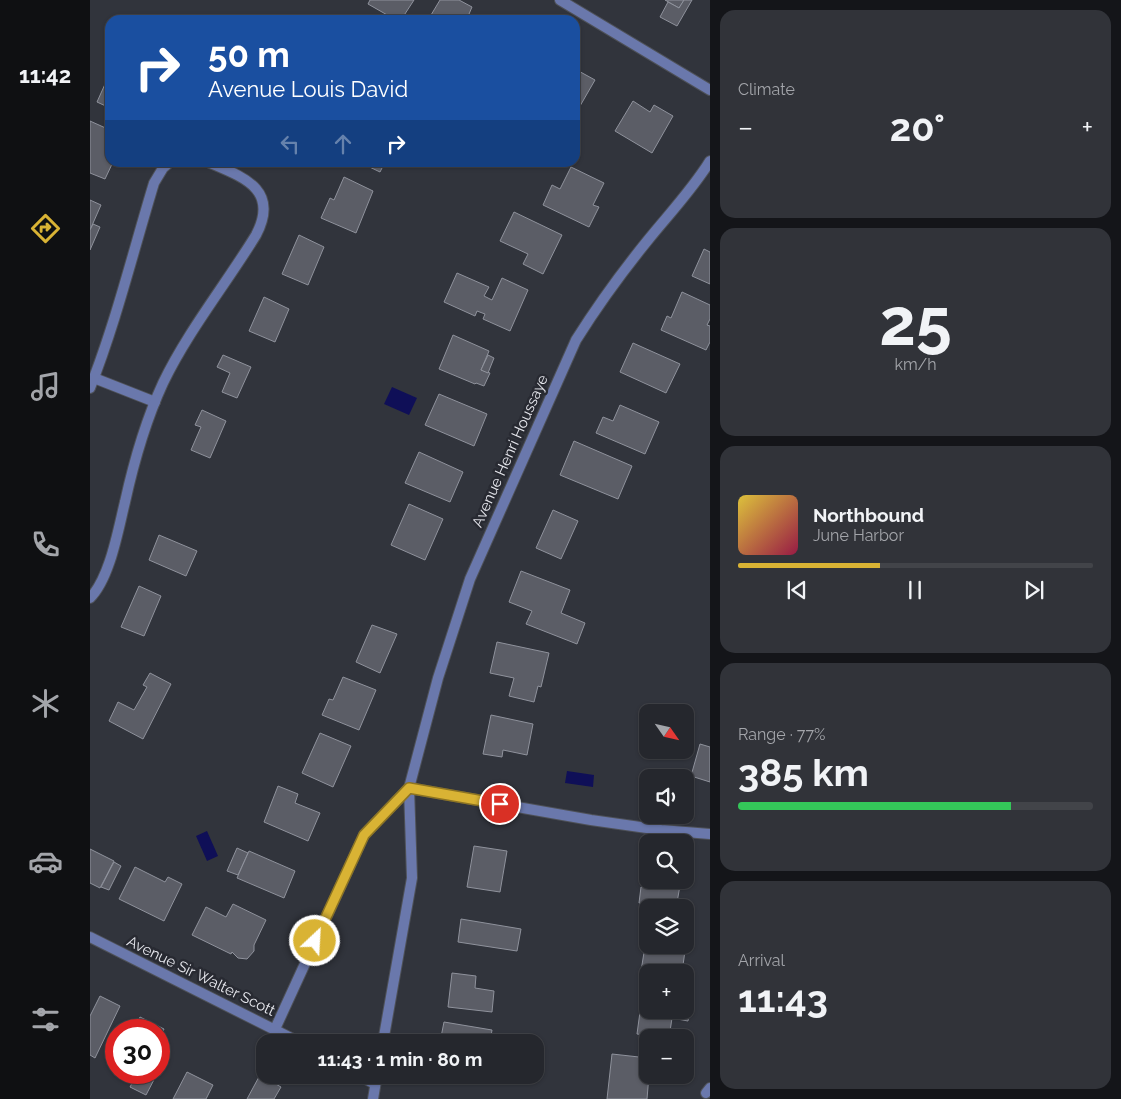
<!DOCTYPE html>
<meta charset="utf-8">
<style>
body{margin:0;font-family:Raleway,sans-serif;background:#313339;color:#f1f3f6;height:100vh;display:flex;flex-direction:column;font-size:19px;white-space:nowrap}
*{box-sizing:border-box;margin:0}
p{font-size:16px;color:#a3a5aa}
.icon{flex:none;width:28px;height:28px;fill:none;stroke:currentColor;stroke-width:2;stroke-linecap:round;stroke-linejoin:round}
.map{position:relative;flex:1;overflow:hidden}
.drawer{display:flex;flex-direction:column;gap:10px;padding:10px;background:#141519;width:411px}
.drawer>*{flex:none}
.hud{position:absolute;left:15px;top:15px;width:475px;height:152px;border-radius:15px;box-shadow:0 1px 4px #0004,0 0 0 1px #424449;background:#1a4fa0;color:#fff;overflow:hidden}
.needle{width:32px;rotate:124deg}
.fabs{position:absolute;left:549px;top:704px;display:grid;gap:10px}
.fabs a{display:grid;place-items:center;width:55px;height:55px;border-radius:10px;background:#25272d;box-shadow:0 1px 4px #0004,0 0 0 1px #424449;font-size:25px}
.speed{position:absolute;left:15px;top:1019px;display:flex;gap:10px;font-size:25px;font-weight:700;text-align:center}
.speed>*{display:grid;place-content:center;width:65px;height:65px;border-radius:50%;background:#25272d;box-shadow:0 1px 4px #0004,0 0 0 1px #424449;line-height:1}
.speed .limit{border:8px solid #d22;background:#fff;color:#111}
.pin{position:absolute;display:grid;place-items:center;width:42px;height:42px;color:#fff;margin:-21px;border:2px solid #fff;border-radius:50%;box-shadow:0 1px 5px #0007}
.me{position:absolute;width:55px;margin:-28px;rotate:25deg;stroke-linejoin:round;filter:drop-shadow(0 0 4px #0008)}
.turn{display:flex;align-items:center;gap:18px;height:105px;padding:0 20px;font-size:22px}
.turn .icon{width:65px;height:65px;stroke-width:2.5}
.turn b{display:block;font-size:35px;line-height:42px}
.lanes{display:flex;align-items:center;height:48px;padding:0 20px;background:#0003;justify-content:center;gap:25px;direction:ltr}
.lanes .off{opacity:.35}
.big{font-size:38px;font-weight:700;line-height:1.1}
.drawer .tile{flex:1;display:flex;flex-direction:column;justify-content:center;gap:8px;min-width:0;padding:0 18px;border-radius:15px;background:#313339}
.drawer .dial{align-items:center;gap:0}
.dial b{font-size:65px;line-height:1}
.song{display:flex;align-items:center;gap:15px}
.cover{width:60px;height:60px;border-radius:8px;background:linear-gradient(135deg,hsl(50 70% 55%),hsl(340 70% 35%))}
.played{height:5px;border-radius:2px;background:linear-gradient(90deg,#d9b334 40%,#424449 40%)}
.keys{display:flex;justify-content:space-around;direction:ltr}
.heat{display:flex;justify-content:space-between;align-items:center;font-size:28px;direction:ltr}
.charge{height:8px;border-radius:4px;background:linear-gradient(90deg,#34c759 77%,#424449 0)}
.trip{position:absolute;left:166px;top:1034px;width:288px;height:50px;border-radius:15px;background:#25272d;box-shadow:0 1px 4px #0004,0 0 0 1px #424449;font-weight:700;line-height:50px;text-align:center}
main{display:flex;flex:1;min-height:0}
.dock{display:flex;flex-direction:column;width:90px;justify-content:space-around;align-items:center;background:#0f1012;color:#a3a5aa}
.dock .icon{width:35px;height:35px}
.dock .current{color:#d9b334}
.dock b{font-size:22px;color:#f1f3f6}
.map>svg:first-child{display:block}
.water{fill:#0f0f57}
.building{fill:#5b5d66;stroke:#8f929c}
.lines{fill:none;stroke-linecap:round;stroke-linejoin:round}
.street-casing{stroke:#4e5158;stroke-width:12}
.street{stroke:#6a78ac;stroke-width:10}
.route-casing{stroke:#8d7422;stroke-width:12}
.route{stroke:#d9b334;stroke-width:9}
.labels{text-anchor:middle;stroke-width:5;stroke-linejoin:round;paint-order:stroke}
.street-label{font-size:15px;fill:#e7e8ee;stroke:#282a32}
</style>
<main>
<nav class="dock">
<b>11:42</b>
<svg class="icon current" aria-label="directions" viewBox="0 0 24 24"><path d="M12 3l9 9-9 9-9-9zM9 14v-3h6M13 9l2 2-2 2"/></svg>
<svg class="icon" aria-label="music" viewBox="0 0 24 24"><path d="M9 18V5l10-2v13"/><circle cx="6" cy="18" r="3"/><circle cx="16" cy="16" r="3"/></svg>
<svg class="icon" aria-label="phone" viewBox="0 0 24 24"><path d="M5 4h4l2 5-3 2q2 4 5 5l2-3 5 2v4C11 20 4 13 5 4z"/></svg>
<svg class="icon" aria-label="climate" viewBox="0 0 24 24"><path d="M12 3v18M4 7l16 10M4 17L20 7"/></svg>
<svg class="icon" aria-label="car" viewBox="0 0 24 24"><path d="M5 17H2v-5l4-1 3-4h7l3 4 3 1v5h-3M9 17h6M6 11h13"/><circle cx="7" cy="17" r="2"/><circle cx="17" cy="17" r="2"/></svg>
<svg class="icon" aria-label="filters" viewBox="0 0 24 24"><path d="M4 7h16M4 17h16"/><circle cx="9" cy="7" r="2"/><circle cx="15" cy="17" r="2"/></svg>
</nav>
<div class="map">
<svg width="620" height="1099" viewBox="0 0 620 1099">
<rect width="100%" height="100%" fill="#31343c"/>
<!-- water -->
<g class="water">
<path d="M302,387L327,398L319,415L294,404Z"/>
<path d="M477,771L504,775L503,787L475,783Z"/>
<path d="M117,831L128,856L117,861L106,836Z"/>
</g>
<!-- building -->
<g class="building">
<path d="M280,0H324L311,20H306L278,4Z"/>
<path d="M350,0H369L382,7L379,14L389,20H338Z"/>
<path d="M575,0H594L589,8Z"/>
<path d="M594,0H602L587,26L570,17L578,2L589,8Z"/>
<path d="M485,69L505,80L490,106L485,103Z"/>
<path d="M20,73V108L7,102Z"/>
<path d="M543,101L560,112L564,105L583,116L562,153L525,131Z"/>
<path d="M0,121L20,130V162H23L15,179L0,173Z"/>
<path d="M269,162H295L290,172Z"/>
<path d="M481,167L514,183L503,205L509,207L499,227L453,205L462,185L470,189Z"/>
<path d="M254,177L283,191L266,233L231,218L240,198L244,200Z"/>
<path d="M0,200L11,205L0,230Z"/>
<path d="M424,212L472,235L453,274L433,264L438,254L410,241Z"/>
<path d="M3,224L10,227L0,250V230Z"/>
<path d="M209,235L234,247L218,285L192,274Z"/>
<path d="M614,249L620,252V284L602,276Z"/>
<path d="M367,273L399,287L394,296L402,300L412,278L438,290L420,331L393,319L395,314L387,311L385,316L354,302Z"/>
<path d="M592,292L620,305V319L617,325L620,326V342L616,350L571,330L577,316L581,318Z"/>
<path d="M174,297L199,309L185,342L159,331Z"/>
<path d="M363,335L399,351L391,370L400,373L394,386L386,383L385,384L349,369Z"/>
<path d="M543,343L590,364L576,393L530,372Z"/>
<path d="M133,355L161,367L147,398L132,392L140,373L127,367Z"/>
<path d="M398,355L404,358L398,373L391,370Z"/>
<path d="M349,394L397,414L384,446L335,425Z"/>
<path d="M530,405L569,422L555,454L506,433L513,417L523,421Z"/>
<path d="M112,410L136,421L120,458L101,450L111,427L105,425Z"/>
<path d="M484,441L542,466L528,499L470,475Z"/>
<path d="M329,452L373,472L360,502L315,483Z"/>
<path d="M319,504L353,519L335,560L301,545Z"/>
<path d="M463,510L488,521L471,559L446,548Z"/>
<path d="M69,535L107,551L96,576L59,560Z"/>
<path d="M431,571L480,590L471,613L495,623L487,644L436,624L442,611L419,602Z"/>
<path d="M49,586L71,596L54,636L31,627Z"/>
<path d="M282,625L307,634L290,673L266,662Z"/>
<path d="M407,642L459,653L451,687L448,686L444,702L419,696L424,678L400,673Z"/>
<path d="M60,673L81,684L53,739L19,721L28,702L44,710L57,687L53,685Z"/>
<path d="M253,677L286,690L269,730L232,715L239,699L243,700Z"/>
<path d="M401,715L443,724L437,755L413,750L412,757L393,754Z"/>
<path d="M230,733L261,746L243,787L212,773Z"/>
<path d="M610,744L620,747V782L601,776Z"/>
<path d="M188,786L208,794L205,803L230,813L218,841L174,822Z"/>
<path d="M384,846L417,851L410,892L377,887Z"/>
<path d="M147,848L158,853L148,875L137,871Z"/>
<path d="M0,849L24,861L10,888L0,883Z"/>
<path d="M159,851L205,871L194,898L147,878Z"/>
<path d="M24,862L31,866L19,890L11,887Z"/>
<path d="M45,867L75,882L78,877L92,884L74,921L29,899Z"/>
<path d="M559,880H591L586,908H574L549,903L551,887L558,888Z"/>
<path d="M143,904L176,920L164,945V951L157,959L148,958L142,952L141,954L102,935L116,907L136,917Z"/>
<path d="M371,919L431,929L427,951L368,942Z"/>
<path d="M558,928V945H595V929L598,930L592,972L551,971Z"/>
<path d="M362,973L386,976L385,988L404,991L402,1012L358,1007Z"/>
<path d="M553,990H558V1010H595V996L602,997L598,1021L582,1018L579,1038L547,1034Z"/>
<path d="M10,996L30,1006L5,1058L0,1055V1016Z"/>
<path d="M50,1017L74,1029L69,1040V1030H43Z"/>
<path d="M354,1022L402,1030L400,1042H350Z"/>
<path d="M522,1054L558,1058V1075H559L557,1099H517Z"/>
<path d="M45,1072H68L56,1095L40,1087L47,1074Z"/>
<path d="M97,1072L123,1085L116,1099H83Z"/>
<path d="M170,1075L191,1087L184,1099H157Z"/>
</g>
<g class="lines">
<defs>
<g id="street">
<path d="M470,0L620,90"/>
<path d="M4,378L65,402"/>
<path d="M0,388C26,322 43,252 64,183L73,168L80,162"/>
<path d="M0,598C20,578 28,530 35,502C44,461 55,422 73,383C98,331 136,284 166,235C190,189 153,177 118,162"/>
<path d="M0,937L209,1042"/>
<path d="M185,1029L274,835L319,788L348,678L380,579L486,340C508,305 532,272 558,240C579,214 602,190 620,161"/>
<path d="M293,1042L322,878L319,788L501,820L571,830L620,834"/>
<path d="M268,1075L285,1084"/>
<path d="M616,1093L620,1088"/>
<path d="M283,1099L287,1075"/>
</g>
</defs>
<!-- street casing -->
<use href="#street" class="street-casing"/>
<!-- street -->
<use href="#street" class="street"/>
</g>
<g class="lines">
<defs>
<path id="route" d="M225,941L274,835L319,788L410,804"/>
</defs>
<!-- route casing -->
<use href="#route" class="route-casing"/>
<!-- route -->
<use href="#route" class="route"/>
</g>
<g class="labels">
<!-- street labels -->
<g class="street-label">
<text transform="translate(420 451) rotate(-66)" y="5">Avenue Henri Houssaye</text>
<text transform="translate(111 976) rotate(26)" y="5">Avenue Sir Walter Scott</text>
</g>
</g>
</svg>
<div class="fabs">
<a><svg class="needle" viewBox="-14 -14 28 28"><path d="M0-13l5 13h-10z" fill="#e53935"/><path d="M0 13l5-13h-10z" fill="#a3a5aa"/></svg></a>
<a><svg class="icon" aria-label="sound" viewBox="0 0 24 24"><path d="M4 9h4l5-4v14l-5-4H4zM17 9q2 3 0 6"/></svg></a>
<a><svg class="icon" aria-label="search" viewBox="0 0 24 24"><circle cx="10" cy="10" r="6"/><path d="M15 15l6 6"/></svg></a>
<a><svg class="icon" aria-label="layers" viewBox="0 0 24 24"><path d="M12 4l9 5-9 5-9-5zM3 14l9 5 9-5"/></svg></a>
<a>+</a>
<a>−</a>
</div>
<div class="speed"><div class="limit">30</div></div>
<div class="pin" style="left:410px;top:804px;background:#d93025"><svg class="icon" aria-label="arrive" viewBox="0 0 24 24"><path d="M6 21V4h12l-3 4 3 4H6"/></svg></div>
<svg class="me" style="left:225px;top:941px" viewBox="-20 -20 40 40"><circle r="17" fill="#d9b334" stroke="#fff" stroke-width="3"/><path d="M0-11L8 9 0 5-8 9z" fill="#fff"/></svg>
<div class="trip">11:43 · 1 min · 80 m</div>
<div class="hud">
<div class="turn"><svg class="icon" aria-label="right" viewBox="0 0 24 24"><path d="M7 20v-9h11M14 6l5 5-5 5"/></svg><div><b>50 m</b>Avenue Louis David</div></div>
<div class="lanes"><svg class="icon off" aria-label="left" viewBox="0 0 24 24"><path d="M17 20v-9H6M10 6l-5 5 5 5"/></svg><svg class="icon off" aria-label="ahead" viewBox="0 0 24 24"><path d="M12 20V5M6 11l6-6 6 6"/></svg><svg class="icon" aria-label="right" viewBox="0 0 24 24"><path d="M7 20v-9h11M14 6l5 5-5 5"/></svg></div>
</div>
</div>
<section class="drawer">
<div class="tile"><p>Climate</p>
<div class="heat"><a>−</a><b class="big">20°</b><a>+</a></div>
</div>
<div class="tile dial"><b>25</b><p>km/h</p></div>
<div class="tile">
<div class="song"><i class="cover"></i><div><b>Northbound</b><p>June Harbor</p></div></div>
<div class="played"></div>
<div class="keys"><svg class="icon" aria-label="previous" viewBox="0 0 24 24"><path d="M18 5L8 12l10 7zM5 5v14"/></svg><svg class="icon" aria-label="pause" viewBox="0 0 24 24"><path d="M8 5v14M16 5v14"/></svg><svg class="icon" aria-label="next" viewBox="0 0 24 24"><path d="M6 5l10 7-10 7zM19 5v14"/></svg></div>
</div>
<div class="tile"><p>Range · 77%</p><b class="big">385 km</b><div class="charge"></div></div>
<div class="tile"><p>Arrival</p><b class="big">11:43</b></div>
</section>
</main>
